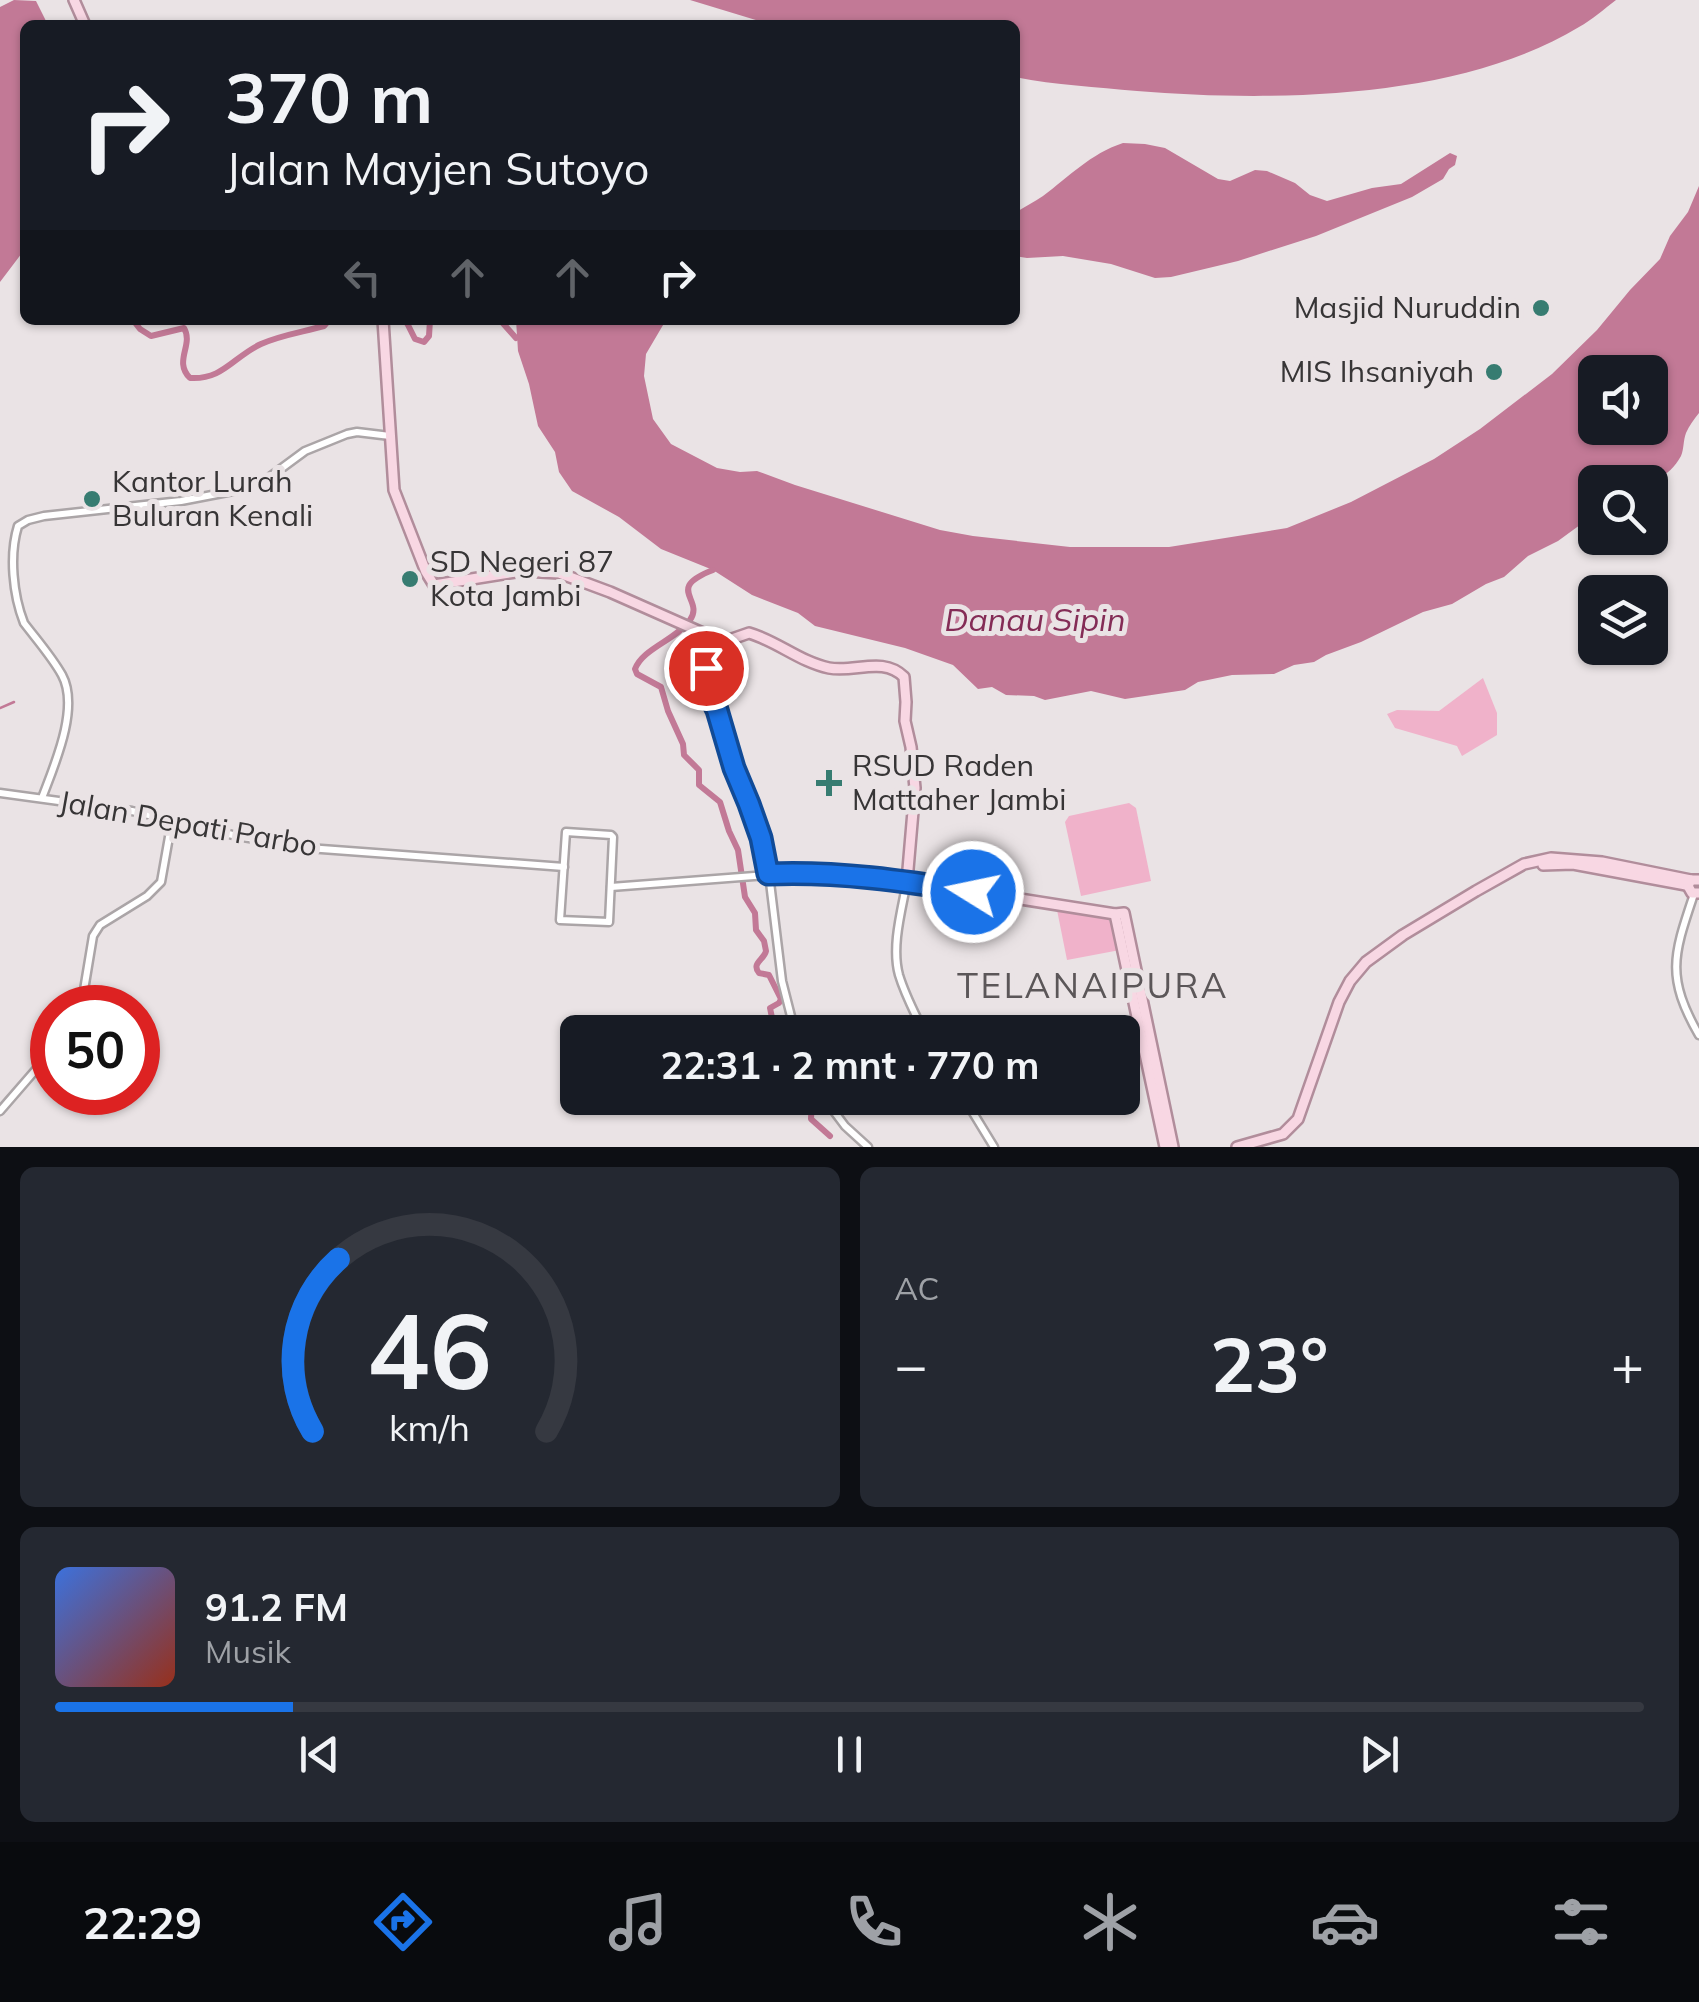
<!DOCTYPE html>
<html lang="id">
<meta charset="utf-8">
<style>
body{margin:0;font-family:Mulish,sans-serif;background:#242831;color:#f1f3f6;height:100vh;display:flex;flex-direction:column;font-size:38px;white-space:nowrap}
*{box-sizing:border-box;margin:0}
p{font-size:32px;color:#9ea1a6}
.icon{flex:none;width:55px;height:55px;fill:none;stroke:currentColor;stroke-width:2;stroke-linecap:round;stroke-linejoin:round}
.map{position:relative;height:1147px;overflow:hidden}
.side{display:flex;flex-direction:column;gap:20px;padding:20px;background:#0d0f14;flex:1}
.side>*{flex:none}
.banner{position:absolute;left:20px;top:20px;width:1000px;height:305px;border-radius:15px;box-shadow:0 2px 8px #0004;background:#171b24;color:#f1f3f6;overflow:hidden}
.buttons{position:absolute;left:1578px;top:355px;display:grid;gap:20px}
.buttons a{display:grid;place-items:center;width:90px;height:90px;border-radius:15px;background:#171b24;box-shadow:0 2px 8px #0004;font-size:50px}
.speed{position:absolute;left:30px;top:985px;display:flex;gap:20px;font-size:50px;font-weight:700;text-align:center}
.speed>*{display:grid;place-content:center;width:130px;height:130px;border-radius:50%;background:#171b24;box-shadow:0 2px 8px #0004;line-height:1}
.speed .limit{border:15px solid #d22;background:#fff;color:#111}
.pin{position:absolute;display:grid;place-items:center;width:85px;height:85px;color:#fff;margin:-42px;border:5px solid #fff;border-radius:50%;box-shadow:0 2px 10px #0007}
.me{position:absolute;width:110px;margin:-55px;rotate:280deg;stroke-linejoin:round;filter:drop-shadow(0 0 8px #0008)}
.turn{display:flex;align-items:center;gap:35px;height:210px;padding:0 40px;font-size:45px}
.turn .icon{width:130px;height:130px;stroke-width:2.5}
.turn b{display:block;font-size:70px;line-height:85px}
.lanes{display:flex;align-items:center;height:95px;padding:0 40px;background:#0003;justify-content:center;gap:50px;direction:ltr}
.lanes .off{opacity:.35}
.big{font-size:75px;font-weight:700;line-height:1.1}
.side .widget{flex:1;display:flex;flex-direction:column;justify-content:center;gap:15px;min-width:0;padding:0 35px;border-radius:15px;background:#242831}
.side .dial{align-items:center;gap:0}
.dial svg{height:260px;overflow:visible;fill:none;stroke:#363941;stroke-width:7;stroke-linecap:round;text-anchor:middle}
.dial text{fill:#f1f3f6;stroke:none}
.song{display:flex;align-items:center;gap:30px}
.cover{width:120px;height:120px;border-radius:15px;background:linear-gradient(135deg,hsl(220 70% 55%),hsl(10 70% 35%))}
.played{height:10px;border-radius:5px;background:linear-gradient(90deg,#1a73e8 15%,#363941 15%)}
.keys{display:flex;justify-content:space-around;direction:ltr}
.heat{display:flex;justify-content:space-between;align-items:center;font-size:55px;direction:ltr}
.side .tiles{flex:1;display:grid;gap:20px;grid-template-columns:1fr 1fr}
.widget:last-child{grid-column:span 2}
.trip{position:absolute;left:560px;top:1015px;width:580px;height:100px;border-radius:15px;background:#171b24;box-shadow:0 2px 8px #0004;font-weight:700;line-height:100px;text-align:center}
.dock{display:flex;height:160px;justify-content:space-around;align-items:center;background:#090b0e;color:#9ea1a6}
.dock .icon{width:70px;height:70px}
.dock .selected{color:#1a73e8}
.dock b{font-size:45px;color:#f1f3f6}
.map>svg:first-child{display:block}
.green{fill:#f0b2ca}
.water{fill:#c27996;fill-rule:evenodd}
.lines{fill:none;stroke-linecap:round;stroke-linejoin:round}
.stream{stroke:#c27996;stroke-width:2.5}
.river{stroke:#c27996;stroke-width:6}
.minor-casing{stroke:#aba5a7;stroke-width:11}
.major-casing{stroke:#b18d9b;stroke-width:14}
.minor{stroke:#fff;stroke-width:6}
.major{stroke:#f8d7e3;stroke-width:9}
.route-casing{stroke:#114b97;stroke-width:25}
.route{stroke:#1a73e8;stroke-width:18}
.poi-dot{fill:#377c71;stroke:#eae3e5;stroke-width:4}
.labels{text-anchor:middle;stroke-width:10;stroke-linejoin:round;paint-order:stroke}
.poi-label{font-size:30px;fill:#373536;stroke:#eae3e5;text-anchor:start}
.street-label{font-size:30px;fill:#373536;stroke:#eae3e5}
.water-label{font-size:32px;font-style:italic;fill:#842c56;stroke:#eae3e5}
.quarter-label{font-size:35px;letter-spacing:2.5px;fill:#5b5658;stroke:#eae3e5}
</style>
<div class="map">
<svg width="1699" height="1147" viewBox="0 0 1699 1147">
<rect width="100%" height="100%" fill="#eae3e5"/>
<!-- green -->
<g class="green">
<path d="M1483,678L1497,713V735L1462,756L1457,746L1395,728L1387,714L1397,710L1439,711Z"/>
<path d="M1129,803L1136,808L1151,881L1081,896L1065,822L1069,816Z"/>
<path d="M1057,910C1098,913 1111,904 1120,950L1067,960Z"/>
</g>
<!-- water -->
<g class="water">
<path d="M14,0L36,1L48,25H25V249L0,282V7Z"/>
<path d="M690,0H1616C1604,9 1592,20 1579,27C1459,100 1273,102 1137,91C1096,87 1055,85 1015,77V25H772Z"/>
<path d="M1123,143L1145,144L1165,148L1218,179L1230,181L1255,170L1267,171L1295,183L1310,195L1327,201L1372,188L1401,184L1450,153L1457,156L1455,165L1449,169L1443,179L1412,197L1316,236L1238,261L1171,277L1155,278L1111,264L1063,256L1027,258L1015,256V213C1024,207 1034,202 1043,196C1070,176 1090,154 1123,143Z"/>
<path d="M1699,186V413C1694,419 1689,426 1686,433C1683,441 1684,449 1681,456C1662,491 1628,482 1595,482V514L1558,541L1528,556L1504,577L1486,584L1452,604L1423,612L1361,642L1326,655L1314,662L1294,665L1274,674L1232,675L1198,682L1185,690L1125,699L1091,691L1045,700L1034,696L1006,695L992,687L978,689L953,665L905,648L815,626L798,613L752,595L713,570L661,549L619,517L572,491L559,472L555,452L538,426L529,384L518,351L516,320H666L646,354L644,376L653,419L671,444L717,468L740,472L757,471L795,485L940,530L973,536L1070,547H1169L1287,528L1351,502L1434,459L1480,429L1552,374L1597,330L1630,290L1660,259L1670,236L1688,212ZM1650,372V428H1595V372Z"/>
</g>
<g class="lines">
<!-- stream -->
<path class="stream" d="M0,708L14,702"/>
<!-- river -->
<g class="river">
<path d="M133,320L140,329L151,336L184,328C194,345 173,361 190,378C223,380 233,357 261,344C281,335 303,332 324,326L329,320"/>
<path d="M400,320L407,323L415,339L424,342L429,336L430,320"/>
<path d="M500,320L516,338"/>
<path d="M713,570C664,589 705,599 690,620C676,640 643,648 635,669L637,674L661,687L668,711L683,744L684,755L699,770V785L720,802L729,831L738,850L745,897L755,913L756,930L764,941L766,951C764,960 751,963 759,973L769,975L781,999L779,1003L770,1008L775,1032"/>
<path d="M812,1098L811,1119L830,1136"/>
</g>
<defs>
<g id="minor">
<path d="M723,642L706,668L703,681L720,717L730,754L761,838L769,874L782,981L795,1032"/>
<path d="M0,793L132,811L237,836L308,848L564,867"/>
<path d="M42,798C54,766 80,708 62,675C52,657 37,640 24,623C13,595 9,555 18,526L28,520L44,516L181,501L238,490L263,482L305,451L347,434L357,432L390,436"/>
<path d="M566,832L611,835L613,837L609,922L560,920Z"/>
<path d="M611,887L808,872L907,881C902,909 891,946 899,975C905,995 915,1014 924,1032"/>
<path d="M1694,894C1674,954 1665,976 1699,1035"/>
<path d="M81,1008L93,936L100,925L147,896L161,882L172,820"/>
<path d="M824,1098L845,1126L868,1147"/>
<path d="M964,1098L994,1147"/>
<path d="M0,1111L52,1051"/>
</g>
<g id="major">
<path d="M74,0L85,25"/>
<path d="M383,320L394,490L426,572L434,585L522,571L559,573L610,592L723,642L749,633C777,641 800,662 829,668C855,673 883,656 904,677L906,702L905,721L911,747L915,788L907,881L1115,914L1124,913L1173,1147"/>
<path d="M1543,865L1573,864L1686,885"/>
<path d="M1699,880H1691L1688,886L1692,893H1699"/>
<path d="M1115,914L1165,1147"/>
<path d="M1237,1147L1283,1134L1298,1119L1339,1002L1350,981L1366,962L1403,935L1476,891L1524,864L1551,858L1602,862L1691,880"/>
</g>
</defs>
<!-- minor casing -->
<use href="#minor" class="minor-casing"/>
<!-- major casing -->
<use href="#major" class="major-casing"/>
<!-- minor -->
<use href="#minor" class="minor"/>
<!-- major -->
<use href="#major" class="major"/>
</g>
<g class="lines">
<defs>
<path id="route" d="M706,668L703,681L717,710L734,768L749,804L761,838L768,874C837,871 905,881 973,892"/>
</defs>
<!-- route casing -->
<use href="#route" class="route-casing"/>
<!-- route -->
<use href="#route" class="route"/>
</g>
<!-- markers -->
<g class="poi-dot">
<circle cx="1541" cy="308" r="10"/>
<circle cx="1494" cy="372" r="10"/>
<circle cx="92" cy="499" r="10"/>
<circle cx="410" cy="579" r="10"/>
<path d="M824 768h10v10h10v10h-10v10h-10v-10h-10v-10h10z"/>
</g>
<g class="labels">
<!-- poi labels -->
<g class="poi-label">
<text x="1521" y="318" text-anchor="end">Masjid Nuruddin</text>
<text x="1474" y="382" text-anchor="end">MIS Ihsaniyah</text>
<text x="112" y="492">Kantor Lurah<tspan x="112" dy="34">Buluran Kenali</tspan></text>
<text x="430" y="572">SD Negeri 87<tspan x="430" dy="34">Kota Jambi</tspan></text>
<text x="852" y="776">RSUD Raden<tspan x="852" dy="34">Mattaher Jambi</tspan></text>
</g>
<!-- street labels -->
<g class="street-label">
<text transform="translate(188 824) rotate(10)" y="10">Jalan Depati Parbo</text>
</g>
<!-- water labels -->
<g class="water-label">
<text x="1035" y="631">Danau Sipin</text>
</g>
<!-- quarter labels -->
<g class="quarter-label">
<text x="1093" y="998">TELANAIPURA</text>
</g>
</g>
</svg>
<div class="buttons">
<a><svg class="icon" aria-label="sound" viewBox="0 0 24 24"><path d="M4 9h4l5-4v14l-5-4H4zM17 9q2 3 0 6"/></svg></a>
<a><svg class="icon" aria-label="search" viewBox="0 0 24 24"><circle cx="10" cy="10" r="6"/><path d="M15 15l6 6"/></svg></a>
<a><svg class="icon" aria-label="layers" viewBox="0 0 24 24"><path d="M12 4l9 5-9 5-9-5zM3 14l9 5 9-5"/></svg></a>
</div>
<div class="speed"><div class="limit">50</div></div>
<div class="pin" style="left:706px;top:668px;background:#d93025"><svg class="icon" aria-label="arrive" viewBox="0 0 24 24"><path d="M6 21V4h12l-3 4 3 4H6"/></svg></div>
<svg class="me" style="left:973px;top:892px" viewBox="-20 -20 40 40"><circle r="17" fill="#1a73e8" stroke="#fff" stroke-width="3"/><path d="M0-11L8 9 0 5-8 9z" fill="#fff"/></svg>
<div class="trip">22:31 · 2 mnt · 770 m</div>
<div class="banner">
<div class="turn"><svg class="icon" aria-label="right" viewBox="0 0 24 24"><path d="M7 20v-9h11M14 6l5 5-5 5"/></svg><div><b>370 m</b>Jalan Mayjen Sutoyo</div></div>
<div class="lanes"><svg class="icon off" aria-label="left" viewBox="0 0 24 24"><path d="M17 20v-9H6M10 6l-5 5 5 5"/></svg><svg class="icon off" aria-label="ahead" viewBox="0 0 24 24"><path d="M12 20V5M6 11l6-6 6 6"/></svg><svg class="icon off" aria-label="ahead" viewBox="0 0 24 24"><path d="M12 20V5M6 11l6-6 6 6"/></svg><svg class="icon" aria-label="right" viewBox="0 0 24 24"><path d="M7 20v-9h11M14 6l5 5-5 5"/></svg></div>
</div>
</div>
<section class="side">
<div class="tiles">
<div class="widget dial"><svg viewBox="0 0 100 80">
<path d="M14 69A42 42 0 1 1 86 69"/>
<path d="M14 69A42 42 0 0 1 22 16" stroke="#1a73e8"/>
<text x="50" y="56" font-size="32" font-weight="700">46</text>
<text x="50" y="72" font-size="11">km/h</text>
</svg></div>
<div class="widget"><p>AC</p>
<div class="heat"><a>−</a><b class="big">23°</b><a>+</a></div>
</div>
<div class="widget">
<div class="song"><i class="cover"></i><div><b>91.2 FM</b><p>Musik</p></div></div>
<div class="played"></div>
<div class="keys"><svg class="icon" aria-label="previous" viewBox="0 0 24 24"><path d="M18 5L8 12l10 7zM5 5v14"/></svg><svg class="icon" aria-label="pause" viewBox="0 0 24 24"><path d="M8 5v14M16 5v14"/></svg><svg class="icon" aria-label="next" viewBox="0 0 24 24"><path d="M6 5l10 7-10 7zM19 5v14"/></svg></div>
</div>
</div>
</section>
<nav class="dock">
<b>22:29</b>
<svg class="icon selected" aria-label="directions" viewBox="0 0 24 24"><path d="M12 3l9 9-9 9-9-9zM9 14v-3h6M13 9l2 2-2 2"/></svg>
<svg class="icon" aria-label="music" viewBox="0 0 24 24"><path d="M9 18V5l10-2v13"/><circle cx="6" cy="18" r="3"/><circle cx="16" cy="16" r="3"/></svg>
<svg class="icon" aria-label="phone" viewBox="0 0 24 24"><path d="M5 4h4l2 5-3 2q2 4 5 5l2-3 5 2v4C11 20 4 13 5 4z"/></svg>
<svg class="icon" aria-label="climate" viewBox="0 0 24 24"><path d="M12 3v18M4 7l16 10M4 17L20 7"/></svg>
<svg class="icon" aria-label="car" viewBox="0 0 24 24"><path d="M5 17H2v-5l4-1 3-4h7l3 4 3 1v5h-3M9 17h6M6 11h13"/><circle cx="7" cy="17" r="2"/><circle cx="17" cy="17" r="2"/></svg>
<svg class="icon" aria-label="filters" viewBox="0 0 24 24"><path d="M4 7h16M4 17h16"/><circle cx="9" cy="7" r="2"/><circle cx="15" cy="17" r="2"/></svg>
</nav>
